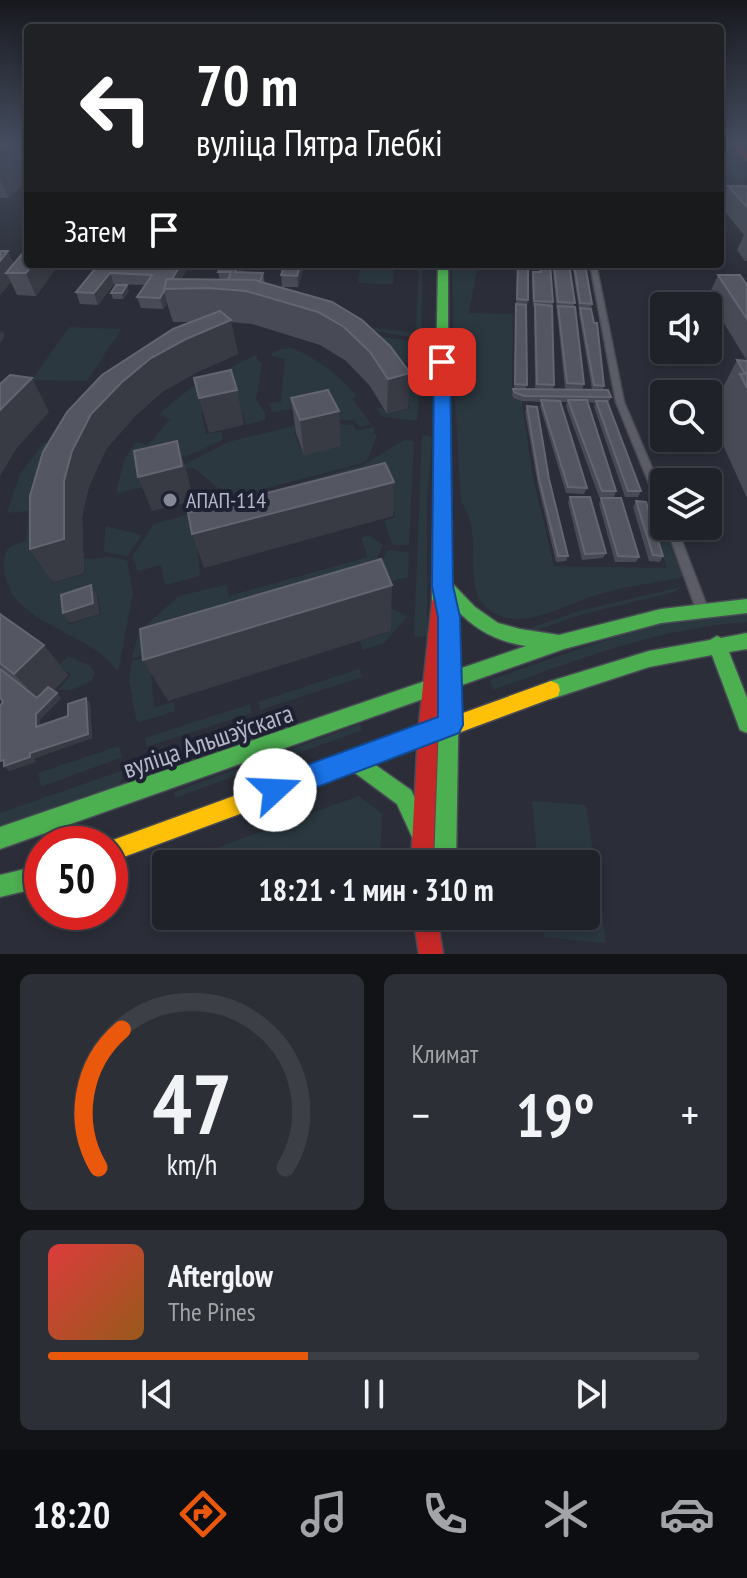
<!DOCTYPE html>
<html lang="ru">
<meta charset="utf-8">
<style>
body{margin:0;font-family:"PT Sans Narrow",sans-serif;background:#2d2f36;color:#f1f3f6;height:100vh;display:flex;flex-direction:column;font-size:30px;white-space:nowrap}
*{box-sizing:border-box;margin:0}
p{font-size:26px;color:#a2a4a8}
.icon{flex:none;width:44px;height:44px;fill:none;stroke:currentColor;stroke-width:2;stroke-linecap:round;stroke-linejoin:round}
.map{position:relative;height:954px;overflow:hidden}
.side{display:flex;flex-direction:column;gap:20px;padding:20px;background:#121317;flex:1}
.side>*{flex:none}
.guide{position:absolute;left:24px;top:24px;width:700px;height:244px;border-radius:8px;box-shadow:0 4px 12px #0003,0 0 0 2px #3d3f47;background:#202124;color:#fff;overflow:hidden}
.buttons{position:absolute;left:650px;top:292px;display:grid;gap:16px}
.buttons a{display:grid;place-items:center;width:72px;height:72px;border-radius:8px;background:#20222a;box-shadow:0 4px 12px #0003,0 0 0 2px #3d3f47;font-size:40px}
.speed{position:absolute;left:24px;top:826px;display:flex;gap:16px;font-size:40px;font-weight:700;text-align:center}
.speed>*{display:grid;place-content:center;width:104px;height:104px;border-radius:50%;background:#20222a;box-shadow:0 4px 12px #0003,0 0 0 2px #3d3f47;line-height:1}
.speed .limit{border:12px solid #d22;background:#fff;color:#111}
.pin{position:absolute;display:grid;place-items:center;width:68px;height:68px;color:#fff;margin:-34px;border-radius:16px;box-shadow:0 4px 12px #0006}
.me{position:absolute;width:88px;margin:-44px;rotate:70deg;stroke-linejoin:round;filter:drop-shadow(0 0 6px #0008)}
.turn{display:flex;align-items:center;gap:28px;height:168px;padding:0 40px;font-size:36px}
.turn .icon{width:104px;height:104px;stroke-width:2.5}
.turn b{display:block;font-size:56px;line-height:68px}
.then{display:flex;align-items:center;height:76px;padding:0 40px;background:#0003;gap:16px;font-size:30px}
.big{font-size:60px;font-weight:600;line-height:1.1}
.side .tile{flex:1;display:flex;flex-direction:column;justify-content:center;gap:12px;min-width:0;padding:0 28px;border-radius:12px;background:#2d2f36}
.side .dial{align-items:center;gap:0}
.dial svg{height:208px;overflow:visible;fill:none;stroke:#3d3f47;stroke-width:7;stroke-linecap:round;text-anchor:middle}
.dial text{fill:#f1f3f6;stroke:none}
.song{display:flex;align-items:center;gap:24px}
.cover{width:96px;height:96px;border-radius:12px;background:linear-gradient(135deg,hsl(0 70% 55%),hsl(30 70% 35%))}
.played{height:8px;border-radius:4px;background:linear-gradient(90deg,#ea580c 40%,#3d3f47 40%)}
.keys{display:flex;justify-content:space-around;direction:ltr}
.heat{display:flex;justify-content:space-between;align-items:center;font-size:44px;direction:ltr}
.side .tiles{flex:1;display:grid;gap:20px;grid-template-columns:1fr 1fr}
.tile:last-child{grid-column:span 2}
.trip{position:absolute;left:152px;top:850px;width:448px;height:80px;border-radius:8px;background:#20222a;box-shadow:0 4px 12px #0003,0 0 0 2px #3d3f47;font-weight:600;line-height:80px;text-align:center}
.menu{display:flex;height:128px;justify-content:space-around;align-items:center;background:#0d0e11;color:#a2a4a8}
.menu .icon{width:56px;height:56px}
.menu .on{color:#ea580c}
.menu b{font-size:36px;color:#f1f3f6}
.map>svg:first-child{display:block}
.green{fill:#2b3840;fill-rule:evenodd}
.lines{fill:none;stroke-linecap:round;stroke-linejoin:round}
.street-casing{stroke:#484b55;stroke-width:3}
.fast-casing{stroke:#484b55;stroke-width:3}
.slow-casing{stroke:#484b55;stroke-width:3}
.jam-casing{stroke:#484b55;stroke-width:3}
.street{fill:#5b5c65;fill-rule:evenodd}
.fast{fill:#4caf50;fill-rule:evenodd}
.slow{fill:#ffc107;fill-rule:evenodd}
.jam{fill:#c62828;fill-rule:evenodd}
.wall{fill:#484a55}
.shaded-wall{fill:#383a44}
.building{fill:#545661;stroke:#636571;stroke-width:2}
.route{fill:#1a73e8;stroke:#114b97;stroke-width:2}
.poi-dot{fill:#858896;stroke:#1e2132;stroke-width:3}
.labels{text-anchor:middle;stroke-width:8;stroke-linejoin:round;paint-order:stroke}
.poi-label{font-size:22px;fill:#b5b8c8;stroke:#1e2132;text-anchor:start}
.near-street-label{font-size:26px;fill:#b5b8c8;stroke:#1e2132}
</style>
<div class="map">
<svg width="747" height="954" viewBox="0 0 747 954">
<rect width="100%" height="100%" fill="#2b2e38"/>
<!-- green -->
<g class="green">
<path d="M721,143L747,174V180L720,179Z"/>
<path d="M361,264H394L393,284L358,283Z"/>
<path d="M419,264H423L421,339L344,325L416,333Z"/>
<path d="M452,264H478L469,313L513,314L512,395L513,398L522,401L532,473L554,566L667,568L647,509L657,510L683,577C653,583 622,587 593,596C569,603 542,620 517,619C499,619 480,608 476,590C469,561 480,526 461,502L454,381Z"/>
<path d="M69,327L121,329L87,381L32,380Z"/>
<path d="M351,331L420,343L419,366L377,354Z"/>
<path d="M291,348C310,353 346,381 356,396L352,398L371,424L360,427L354,420L311,421L327,404L273,412L269,403L281,402L285,359L270,355L277,350Z"/>
<path d="M257,354V360L262,364L256,400L265,412V420L246,425L239,404L201,412L206,434L222,432V440L185,457L180,456L179,445L159,450L147,486L116,493L124,460L136,442L148,445L170,419L159,415L162,411L191,388Z"/>
<path d="M375,356L421,371L417,421L383,417L376,408L381,407L387,415L410,408Z"/>
<path d="M144,387L50,531L51,583L85,574L84,559L109,557L127,560L133,593L118,672C113,666 108,659 101,654C68,627 6,618 4,565C4,547 11,545 26,541L28,511L7,513L20,474L44,443L61,446ZM98,595L101,614L68,625V605Z"/>
<path d="M306,423L308,429L294,433L304,455L342,446L332,424L353,425L357,431L374,427V434L377,435L368,459L362,463L241,495L223,492L194,468L173,470L228,442Z"/>
<path d="M422,435L431,437L432,443L427,500V636L414,637Z"/>
<path d="M404,440L414,441L409,545H393L384,521L396,517L385,496L197,546L200,576L165,585L161,565L138,571L132,557L154,524L363,465Z"/>
<path d="M105,526L142,535L127,556L104,552Z"/>
<path d="M369,535L383,545L374,566L327,602L132,658L139,631L179,596L226,585L229,596L368,557L361,538Z"/>
<path d="M388,550L409,552L408,577L331,597L378,569Z"/>
<path d="M681,587L674,592L583,614L526,634L508,629L530,628L583,610Z"/>
<path d="M362,595L408,616L384,643L363,650L360,641L392,631L380,605L151,674L154,707L174,702L175,711L137,723L129,680L132,661Z"/>
<path d="M747,611V622C658,628 576,660 493,690L490,680L632,631L673,621Z"/>
<path d="M69,656L90,666L95,673L92,681L71,690H58L71,675L59,665Z"/>
<path d="M359,669L362,677L260,710L258,702Z"/>
<path d="M250,704L252,713L146,747L145,738Z"/>
<path d="M360,724L362,730L175,798L174,792Z"/>
<path d="M119,746L122,757L41,787L38,773Z"/>
<path d="M124,770L119,784L0,826V813Z"/>
<path d="M359,796L382,814L380,864L197,863V855Z"/>
<path d="M532,801L586,805L606,943L544,937L542,916H586V864H538Z"/>
</g>
<g class="lines">
<defs>
<g id="street">
<path d="M590,264H596L624,402L664,496V512L660,511L659,508L616,402Z"/>
<path d="M666,526H676L708,609L706,613L702,614L698,613L696,609Z"/>
</g>
<g id="fast">
<path d="M438,264H448V579L475,607L498,623L520,629L559,635L661,609L747,599V613L661,623L564,649L459,686L456,864H434L440,693L0,849V827L440,676L441,617L439,609L434,607L432,602ZM456,609C475,630 498,642 526,646L459,669Z"/>
<path d="M747,633V649L729,652L747,698V733L740,730L712,655L649,667L551,699L544,696L542,690L544,684L551,681L649,651L710,640L717,636L721,638Z"/>
<path d="M354,750L411,790L432,831L429,839L421,842L413,839L397,804L347,767L344,760L347,753Z"/>
<path d="M42,865V887L0,897V875Z"/>
</g>
<path id="slow" d="M551,681L558,684L560,690L558,696L110,862V844H102Z"/>
<g id="jam">
<path d="M731,143H738L747,154V160Z"/>
<path d="M440,595L446,597L448,602L438,733L433,864H411L418,733L432,602L434,597Z"/>
<path d="M413,916H437L443,954H419Z"/>
</g>
</defs>
<!-- street casing -->
<use href="#street" class="street-casing"/>
<!-- fast casing -->
<use href="#fast" class="fast-casing"/>
<!-- slow casing -->
<use href="#slow" class="slow-casing"/>
<!-- jam casing -->
<use href="#jam" class="jam-casing"/>
<!-- street -->
<use href="#street" class="street"/>
<!-- fast -->
<use href="#fast" class="fast"/>
<!-- slow -->
<use href="#slow" class="slow"/>
<!-- jam -->
<use href="#jam" class="jam"/>
</g>
<!-- wall -->
<g class="wall">
<path d="M0,143H28V180L8,198H0Z"/>
<path d="M728,186H747V261H745L737,250L744,235L720,206Z"/>
<path d="M0,251L14,264H55L56,268L36,296L17,295L11,282L0,295Z"/>
<path d="M99,264H132L131,265L156,267L157,264H190L181,279L220,280L218,272L222,264H305L298,287H282L281,275L284,266L245,265L242,272L263,273L265,283L362,320L408,408L387,414L370,386L346,361L320,345L252,324L231,322L238,354L195,373L162,392L135,416L106,449L89,486L82,516L84,573L53,582L30,549L192,322H173L167,303L163,309L141,308L137,297L145,285L114,284L98,305L80,304L76,292Z"/>
<path d="M508,264H528V300L527,306H526V389H535L534,307L533,306L532,277L533,272H539V264H550L553,302L552,307L554,385L553,389L578,390L565,389L552,264H569L584,384L582,390H592L579,314L580,309H579L572,264H585L592,304L591,309L604,386L603,390L611,397L608,403L641,491L638,497H625L594,407L595,403L588,402L616,491L614,497H599L566,406L567,402H560L587,488L584,494L566,493L540,406L541,402L522,401L513,398L512,394L514,389L517,265Z"/>
<path d="M718,275L747,285V498L713,423L716,418L712,409L737,360L747,361L708,297Z"/>
<path d="M129,291L123,299H113L111,293Z"/>
<path d="M291,398L341,446L304,455L296,433Z"/>
<path d="M527,406L549,479L568,556L566,561L556,562L538,485L525,412Z"/>
<path d="M570,497L606,553L603,558L582,560L568,502Z"/>
<path d="M601,498L639,557L636,562H615L599,504Z"/>
<path d="M636,501L663,556L660,562L649,561L633,507Z"/>
<path d="M0,612L3,616L68,675L53,691L61,698L40,719V726L68,716L86,698L90,703L92,738L35,758V762L9,771L3,702L0,697Z"/>
</g>
<!-- shaded-wall -->
<g class="shaded-wall">
<path d="M0,143H28V180L8,198L0,179Z"/>
<path d="M8,251L18,273H6L11,282L0,295V261Z"/>
<path d="M33,264H55L56,268L36,296L26,273Z"/>
<path d="M181,264H190L176,289H166Z"/>
<path d="M239,264L245,265L237,283L235,272Z"/>
<path d="M301,264H305L298,287L297,276Z"/>
<path d="M110,273L114,284L98,305L94,293Z"/>
<path d="M127,285L129,291L123,299L122,293Z"/>
<path d="M164,291L167,303L163,309L160,298Z"/>
<path d="M231,320L238,354L195,373L162,392L135,416L106,449L89,486L82,516L84,573L53,582L30,549L64,481L72,451L91,414L122,382L151,358L186,339Z"/>
<path d="M2,330L5,336L0,343V334Z"/>
<path d="M410,373L408,408L387,414L388,379Z"/>
<path d="M32,378L49,412L16,449L0,476V410Z"/>
<path d="M237,390L244,425L209,433L199,398Z"/>
<path d="M339,411L341,446L304,455L300,420Z"/>
<path d="M177,441L188,476L193,501L152,511L138,477Z"/>
<path d="M394,482L393,516L204,568L192,534Z"/>
<path d="M91,585L97,596L100,614L70,623L63,613Z"/>
<path d="M392,585L391,631L168,701L143,660Z"/>
<path d="M44,645L68,675L41,703L14,674Z"/>
<path d="M57,693L61,698L40,719V732L36,727V714Z"/>
<path d="M86,698L90,703L92,738L35,758V762L9,771L4,766L30,753Z"/>
</g>
<!-- building -->
<g class="building">
<path d="M0,143H9L0,150Z"/>
<path d="M728,186H747V207Z"/>
<path d="M28,247V264H33L26,273H6Z"/>
<path d="M0,251H8L0,261Z"/>
<path d="M99,264H121L120,265L156,267L157,264H181L172,279H167L164,289V291L160,298L137,297L152,275L110,273L94,293L76,292Z"/>
<path d="M222,264H239L235,272L263,273L260,282L254,280H228L231,272H218Z"/>
<path d="M285,264H301L297,276L281,275Z"/>
<path d="M518,264H528V300L517,299Z"/>
<path d="M540,264H550L553,302L534,301L533,272H541Z"/>
<path d="M554,264H569L575,303L558,302Z"/>
<path d="M574,264H585L592,304L580,303Z"/>
<path d="M718,275H740L747,285V319Z"/>
<path d="M167,279L254,280L332,302L362,320L390,346L410,373L388,379L370,352L344,327L318,312L246,291L208,288L164,289Z"/>
<path d="M116,285H127L122,293H111Z"/>
<path d="M516,304L526,305L527,385L515,384Z"/>
<path d="M535,304L552,306L554,385L537,384Z"/>
<path d="M558,306L575,307L584,384L567,383Z"/>
<path d="M580,308L591,309L594,323H597L604,386L594,385Z"/>
<path d="M220,311L231,320L186,339L151,358L122,382L91,414L72,451L64,481V539L30,549V496L43,452L67,412L102,375L173,329Z"/>
<path d="M737,360L747,361V388L740,374H745Z"/>
<path d="M231,370L237,390L199,398L194,378Z"/>
<path d="M10,375L32,378L0,410V384Z"/>
<path d="M513,389L608,390L611,397L524,396L514,392Z"/>
<path d="M328,390L339,411L300,420L291,398Z"/>
<path d="M541,400L560,401L587,488L568,487Z"/>
<path d="M568,400H587L616,491H602Z"/>
<path d="M596,401H607L641,491H628Z"/>
<path d="M527,406L537,407L549,479L568,556H558L539,479Z"/>
<path d="M177,441L182,466L138,477L134,451Z"/>
<path d="M385,463L394,482L192,534L188,513Z"/>
<path d="M570,497H590L606,553L585,554Z"/>
<path d="M601,498H621L639,557L618,556Z"/>
<path d="M636,501L646,502L663,556L653,555Z"/>
<path d="M381,559L392,585L143,660L140,629Z"/>
<path d="M91,585L93,603L63,613L61,595Z"/>
<path d="M0,614L44,645L14,674L0,663Z"/>
<path d="M0,669L37,698L48,687L57,693L36,714V727L68,716V704L86,698L88,734L30,753V757L4,766V760L0,761V706L3,702L0,697Z"/>
</g>
<!-- sky -->
<linearGradient id="sky" x2="0" y2="1"><stop stop-color="#18191f"/><stop offset="0.52" stop-color="#444c5e"/><stop offset="1" stop-color="#444c5e" stop-opacity="0"/></linearGradient>
<rect width="747" height="277" fill="url(#sky)"/>
<!-- route -->
<path class="route" d="M442,357L450,362L453,586L460,617L463,725L459,733L275,803L266,799L262,790L266,780L438,717V617L432,586L434,362Z"/>
<!-- markers -->
<circle class="poi-dot" cx="170" cy="500" r="8"/>
<g class="labels">
<!-- poi labels -->
<g class="poi-label">
<text x="186" y="508">АПАП-114</text>
</g>
<!-- near-street labels -->
<g class="near-street-label">
<text transform="translate(208 741) rotate(-19)" y="9">вуліца Альшэўскага</text>
</g>
</g>
</svg>
<div class="buttons">
<a><svg class="icon" aria-label="sound" viewBox="0 0 24 24"><path d="M4 9h4l5-4v14l-5-4H4zM17 9q2 3 0 6"/></svg></a>
<a><svg class="icon" aria-label="search" viewBox="0 0 24 24"><circle cx="10" cy="10" r="6"/><path d="M15 15l6 6"/></svg></a>
<a><svg class="icon" aria-label="layers" viewBox="0 0 24 24"><path d="M12 4l9 5-9 5-9-5zM3 14l9 5 9-5"/></svg></a>
</div>
<div class="speed"><div class="limit">50</div></div>
<div class="pin" style="left:442px;top:362px;background:#d93025"><svg class="icon" aria-label="arrive" viewBox="0 0 24 24"><path d="M6 21V4h12l-3 4 3 4H6"/></svg></div>
<svg class="me" style="left:275px;top:790px" viewBox="-20 -20 40 40"><circle r="19" fill="#fff"/><path d="M0-13L10 11 0 6-10 11z" fill="#1a73e8"/></svg>
<div class="trip">18:21 · 1 мин · 310 m</div>
<div class="guide">
<div class="turn"><svg class="icon" aria-label="left" viewBox="0 0 24 24"><path d="M17 20v-9H6M10 6l-5 5 5 5"/></svg><div><b>70 m</b>вуліца Пятра Глебкі</div></div>
<div class="then">Затем<svg class="icon" aria-label="arrive" viewBox="0 0 24 24"><path d="M6 21V4h12l-3 4 3 4H6"/></svg></div>
</div>
</div>
<section class="side">
<div class="tiles">
<div class="tile dial"><svg viewBox="0 0 100 80">
<path d="M14 69A42 42 0 1 1 86 69"/>
<path d="M14 69A42 42 0 0 1 23 16" stroke="#ea580c"/>
<text x="50" y="56" font-size="32" font-weight="700">47</text>
<text x="50" y="72" font-size="11">km/h</text>
</svg></div>
<div class="tile"><p>Климат</p>
<div class="heat"><a>−</a><b class="big">19°</b><a>+</a></div>
</div>
<div class="tile">
<div class="song"><i class="cover"></i><div><b>Afterglow</b><p>The Pines</p></div></div>
<div class="played"></div>
<div class="keys"><svg class="icon" aria-label="previous" viewBox="0 0 24 24"><path d="M18 5L8 12l10 7zM5 5v14"/></svg><svg class="icon" aria-label="pause" viewBox="0 0 24 24"><path d="M8 5v14M16 5v14"/></svg><svg class="icon" aria-label="next" viewBox="0 0 24 24"><path d="M6 5l10 7-10 7zM19 5v14"/></svg></div>
</div>
</div>
</section>
<nav class="menu">
<b>18:20</b>
<svg class="icon on" aria-label="directions" viewBox="0 0 24 24"><path d="M12 3l9 9-9 9-9-9zM9 14v-3h6M13 9l2 2-2 2"/></svg>
<svg class="icon" aria-label="music" viewBox="0 0 24 24"><path d="M9 18V5l10-2v13"/><circle cx="6" cy="18" r="3"/><circle cx="16" cy="16" r="3"/></svg>
<svg class="icon" aria-label="phone" viewBox="0 0 24 24"><path d="M5 4h4l2 5-3 2q2 4 5 5l2-3 5 2v4C11 20 4 13 5 4z"/></svg>
<svg class="icon" aria-label="climate" viewBox="0 0 24 24"><path d="M12 3v18M4 7l16 10M4 17L20 7"/></svg>
<svg class="icon" aria-label="car" viewBox="0 0 24 24"><path d="M5 17H2v-5l4-1 3-4h7l3 4 3 1v5h-3M9 17h6M6 11h13"/><circle cx="7" cy="17" r="2"/><circle cx="17" cy="17" r="2"/></svg>
</nav>
